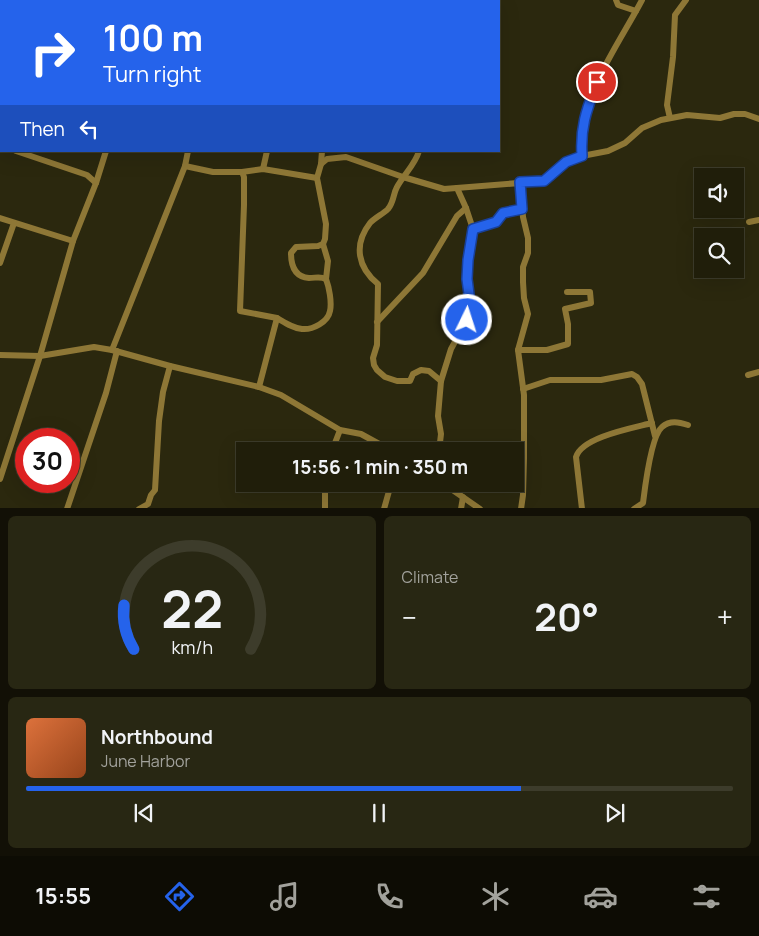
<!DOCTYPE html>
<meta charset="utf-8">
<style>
body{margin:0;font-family:Manrope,sans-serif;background:#282713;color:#f1f3f6;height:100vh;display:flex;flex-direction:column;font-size:19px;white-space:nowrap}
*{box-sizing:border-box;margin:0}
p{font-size:16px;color:#a2a29c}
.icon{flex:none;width:28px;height:28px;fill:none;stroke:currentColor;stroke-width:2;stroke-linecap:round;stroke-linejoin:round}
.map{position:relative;height:508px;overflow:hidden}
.side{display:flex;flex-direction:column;gap:8px;padding:8px;background:#121006;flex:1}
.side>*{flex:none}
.hud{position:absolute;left:0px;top:0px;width:500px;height:152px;box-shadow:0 5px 20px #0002,0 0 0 1px #3d3c2b;background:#2563eb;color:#fff;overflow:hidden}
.buttons{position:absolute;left:694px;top:168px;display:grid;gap:10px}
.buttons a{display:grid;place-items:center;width:50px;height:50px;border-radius:0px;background:#201e0a;box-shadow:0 5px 20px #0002,0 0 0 1px #3d3c2b;font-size:25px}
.speed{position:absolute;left:15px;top:428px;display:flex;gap:10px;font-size:25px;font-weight:700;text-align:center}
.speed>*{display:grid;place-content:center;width:65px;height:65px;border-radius:50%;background:#201e0a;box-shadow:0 5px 20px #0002,0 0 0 1px #3d3c2b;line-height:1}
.speed .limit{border:8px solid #d22;background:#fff;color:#111}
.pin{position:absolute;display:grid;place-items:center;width:42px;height:42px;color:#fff;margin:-21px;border:2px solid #fff;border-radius:50%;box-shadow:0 1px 5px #0007}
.me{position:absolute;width:55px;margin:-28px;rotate:4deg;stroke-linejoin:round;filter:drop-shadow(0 0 4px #0008)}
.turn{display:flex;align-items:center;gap:18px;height:105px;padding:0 20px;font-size:22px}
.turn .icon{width:65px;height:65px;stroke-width:2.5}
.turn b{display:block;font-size:35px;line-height:42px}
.then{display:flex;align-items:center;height:48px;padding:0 20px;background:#0003;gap:10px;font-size:19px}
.big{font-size:38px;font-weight:700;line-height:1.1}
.side .card{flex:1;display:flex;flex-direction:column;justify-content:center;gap:8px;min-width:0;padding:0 18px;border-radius:8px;background:#282713}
.side .dial{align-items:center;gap:0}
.dial svg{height:130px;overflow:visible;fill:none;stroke:#3d3c2b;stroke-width:7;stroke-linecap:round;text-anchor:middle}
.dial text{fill:#f1f3f6;stroke:none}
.song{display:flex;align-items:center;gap:15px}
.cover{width:60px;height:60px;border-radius:8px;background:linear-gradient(135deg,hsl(20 70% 55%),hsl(20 70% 35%))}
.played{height:5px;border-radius:2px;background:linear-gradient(90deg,#2563eb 70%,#3d3c2b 70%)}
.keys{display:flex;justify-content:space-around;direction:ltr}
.heat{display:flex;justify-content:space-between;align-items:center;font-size:28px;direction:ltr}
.side .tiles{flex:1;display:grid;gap:8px;grid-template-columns:1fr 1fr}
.card:last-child{grid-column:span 2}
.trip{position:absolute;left:236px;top:442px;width:288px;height:50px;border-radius:0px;background:#201e0a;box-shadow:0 5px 20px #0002,0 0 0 1px #3d3c2b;font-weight:700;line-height:50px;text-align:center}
.tabs{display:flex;height:80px;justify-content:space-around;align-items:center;background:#0d0c04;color:#a2a29c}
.tabs .icon{width:35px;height:35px}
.tabs .selected{color:#2563eb}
.tabs b{font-size:22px;color:#f1f3f6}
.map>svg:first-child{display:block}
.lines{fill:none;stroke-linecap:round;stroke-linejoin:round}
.street{stroke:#8e7736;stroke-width:6}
.route-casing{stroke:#184099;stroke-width:12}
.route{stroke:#2563eb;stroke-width:9}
</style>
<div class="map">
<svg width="759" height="509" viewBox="0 0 759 509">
<rect width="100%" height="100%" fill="#2b280e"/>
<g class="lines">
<!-- street -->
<g class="street">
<path d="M227,0V1"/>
<path d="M616,0L618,5L636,11"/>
<path d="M0,1L1,2"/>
<path d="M238,1V0"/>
<path d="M670,118L667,105L673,57L675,15L686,0"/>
<path d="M0,146H1"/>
<path d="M16,151L87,175L96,183"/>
<path d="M419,151C415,165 404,174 397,187C393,194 394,202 388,209C383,214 376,217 370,223C353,245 358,268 378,284L377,345L373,358L374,365L377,370L385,377L397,381H410L413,374L421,370L429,371L441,381"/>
<path d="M582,156C582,150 580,143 581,137C584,91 621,40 642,0"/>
<path d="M321,164L322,151"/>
<path d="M185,166L213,172H242L244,177V205L240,311L277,318"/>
<path d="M263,169L267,151"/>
<path d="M242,172L263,169L317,178"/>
<path d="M520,182L523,217L528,238V253L523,267V282L524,298L528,314L518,350L524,395V459L523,495L521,509"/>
<path d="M0,218L73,241"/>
<path d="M749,222L759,220"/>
<path d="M473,229L496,222L503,213L522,209"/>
<path d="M323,244L328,261L326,279"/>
<path d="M0,263L14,223"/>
<path d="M377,322L423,273L457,216L466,208"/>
<path d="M112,350L185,166L188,151"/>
<path d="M518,350H547L568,344V324L565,309L591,303L590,292H567"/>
<path d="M0,355L40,356L94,347L112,350L170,366L259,387L281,395L340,430L361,434L392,451"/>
<path d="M748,375L759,372"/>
<path d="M259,387L277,318C285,323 293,328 302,329C313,330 328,322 330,311C332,302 329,287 326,279C320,276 316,278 309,278C295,277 291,266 291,253L296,247L318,246L323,244L325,239L326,224L317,178L321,164L327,159L346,157L403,177L444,189L544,181L566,162L582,156L608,151L625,143L642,128L661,120L687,115L720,118L734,114H745L759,119"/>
<path d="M523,389L550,380H601L632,374L637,377L642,384L655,436"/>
<path d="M328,451L335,443L340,430"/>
<path d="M439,451L441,434L438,416L441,381L451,349L467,320L471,309L467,279L468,260L473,229L466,208L457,188"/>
<path d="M0,479L40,356L73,241L96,183L106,151"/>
<path d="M444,484L480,509"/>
<path d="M67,509L106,393L117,351"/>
<path d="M139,509L148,504L151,495L155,490L159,421L163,392L170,366"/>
<path d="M325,509V484"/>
<path d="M384,509L391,484"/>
<path d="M461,509L463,497"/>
<path d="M582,509L576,457C582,437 633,428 652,423"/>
<path d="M634,509L643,503C645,487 651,436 662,427C670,420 679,422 688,425"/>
</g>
</g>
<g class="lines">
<defs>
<path id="route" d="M467,320L471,309L467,279L468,260L473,229L496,222L503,213L522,209L520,182L544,181L566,162L582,156C580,126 587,109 597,82"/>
</defs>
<!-- route casing -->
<use href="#route" class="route-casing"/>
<!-- route -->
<use href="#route" class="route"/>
</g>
</svg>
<div class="buttons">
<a><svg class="icon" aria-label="sound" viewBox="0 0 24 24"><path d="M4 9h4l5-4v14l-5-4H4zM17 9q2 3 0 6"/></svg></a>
<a><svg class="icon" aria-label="search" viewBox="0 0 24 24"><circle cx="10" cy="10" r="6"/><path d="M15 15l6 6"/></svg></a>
</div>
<div class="speed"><div class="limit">30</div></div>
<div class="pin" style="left:597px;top:82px;background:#d93025"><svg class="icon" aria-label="arrive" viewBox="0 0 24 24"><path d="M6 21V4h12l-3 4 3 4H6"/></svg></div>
<svg class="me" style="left:467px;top:320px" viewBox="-20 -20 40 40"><circle r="17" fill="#2563eb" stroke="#fff" stroke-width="3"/><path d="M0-11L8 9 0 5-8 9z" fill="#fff"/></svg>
<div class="trip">15:56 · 1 min · 350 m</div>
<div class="hud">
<div class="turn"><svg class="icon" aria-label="right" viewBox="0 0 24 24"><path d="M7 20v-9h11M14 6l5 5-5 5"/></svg><div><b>100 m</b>Turn right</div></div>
<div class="then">Then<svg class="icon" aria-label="left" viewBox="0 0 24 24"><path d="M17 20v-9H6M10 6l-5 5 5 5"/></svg></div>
</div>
</div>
<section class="side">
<div class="tiles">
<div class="card dial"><svg viewBox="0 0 100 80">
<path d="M14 69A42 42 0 1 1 86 69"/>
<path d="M14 69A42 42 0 0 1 8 42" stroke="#2563eb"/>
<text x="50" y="56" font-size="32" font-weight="700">22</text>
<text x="50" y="72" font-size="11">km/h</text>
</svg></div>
<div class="card"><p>Climate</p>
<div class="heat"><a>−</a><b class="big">20°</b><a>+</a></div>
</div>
<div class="card">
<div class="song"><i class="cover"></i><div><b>Northbound</b><p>June Harbor</p></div></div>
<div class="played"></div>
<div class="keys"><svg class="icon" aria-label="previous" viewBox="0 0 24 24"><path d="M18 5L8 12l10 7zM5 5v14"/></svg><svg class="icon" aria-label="pause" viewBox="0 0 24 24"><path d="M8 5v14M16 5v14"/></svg><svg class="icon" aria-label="next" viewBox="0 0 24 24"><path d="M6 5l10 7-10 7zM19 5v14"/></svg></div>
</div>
</div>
</section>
<nav class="tabs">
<b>15:55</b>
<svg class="icon selected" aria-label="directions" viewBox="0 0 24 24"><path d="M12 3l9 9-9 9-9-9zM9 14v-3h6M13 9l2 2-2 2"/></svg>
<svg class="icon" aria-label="music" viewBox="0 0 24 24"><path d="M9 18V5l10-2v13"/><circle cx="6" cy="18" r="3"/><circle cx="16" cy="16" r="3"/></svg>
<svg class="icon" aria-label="phone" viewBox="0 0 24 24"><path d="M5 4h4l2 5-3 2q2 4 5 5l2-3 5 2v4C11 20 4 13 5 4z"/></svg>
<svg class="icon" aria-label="climate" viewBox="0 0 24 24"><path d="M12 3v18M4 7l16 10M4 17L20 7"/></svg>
<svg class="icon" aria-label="car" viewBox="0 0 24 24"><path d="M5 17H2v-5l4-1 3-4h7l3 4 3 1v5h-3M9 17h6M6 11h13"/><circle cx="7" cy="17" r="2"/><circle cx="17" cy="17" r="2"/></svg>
<svg class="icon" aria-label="filters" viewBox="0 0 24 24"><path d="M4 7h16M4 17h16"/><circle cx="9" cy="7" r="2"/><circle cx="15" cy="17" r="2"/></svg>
</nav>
